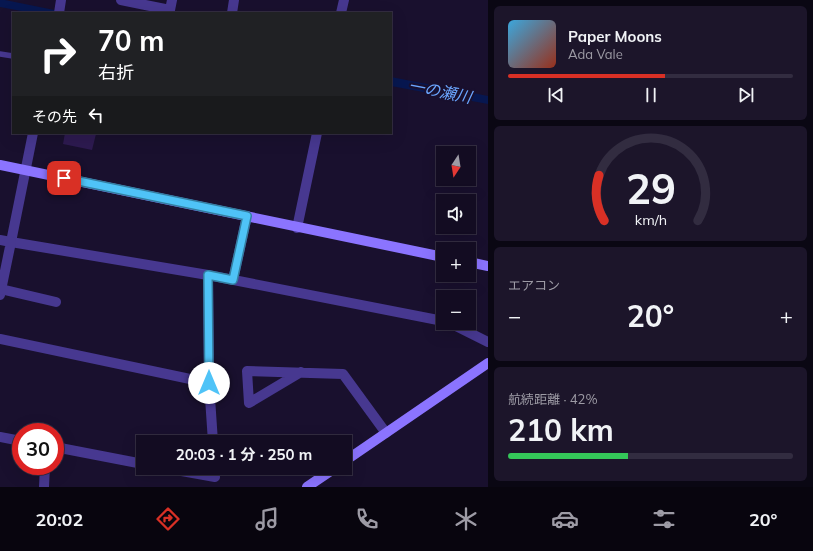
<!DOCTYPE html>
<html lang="ja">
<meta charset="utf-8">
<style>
body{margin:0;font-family:Mulish,"Noto Sans JP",sans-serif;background:#1c152a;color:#f1f3f6;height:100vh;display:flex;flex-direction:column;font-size:15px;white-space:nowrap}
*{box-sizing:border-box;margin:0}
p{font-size:13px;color:#9d9ba5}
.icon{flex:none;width:22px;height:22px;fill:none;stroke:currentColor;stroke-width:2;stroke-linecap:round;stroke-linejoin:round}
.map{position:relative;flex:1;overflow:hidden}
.sheet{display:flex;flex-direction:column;gap:6px;padding:6px;background:#0a0713;width:325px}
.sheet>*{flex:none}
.top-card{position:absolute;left:12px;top:12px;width:380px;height:122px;border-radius:0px;box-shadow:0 4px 16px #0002,0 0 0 1px #322c40;background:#202124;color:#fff;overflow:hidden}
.needle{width:26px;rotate:192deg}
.buttons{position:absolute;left:436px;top:146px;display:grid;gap:8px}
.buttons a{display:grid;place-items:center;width:40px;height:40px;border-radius:0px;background:#130c22;box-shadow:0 4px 16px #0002,0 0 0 1px #322c40;font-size:20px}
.speed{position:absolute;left:12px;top:423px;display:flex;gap:8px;font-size:20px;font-weight:700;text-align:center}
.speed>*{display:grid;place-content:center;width:52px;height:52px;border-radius:50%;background:#130c22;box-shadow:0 4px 16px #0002,0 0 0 1px #322c40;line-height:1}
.speed .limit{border:6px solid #d22;background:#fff;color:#111}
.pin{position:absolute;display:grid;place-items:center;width:34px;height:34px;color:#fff;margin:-17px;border-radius:8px;box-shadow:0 2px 6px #0006}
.me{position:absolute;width:44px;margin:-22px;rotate:0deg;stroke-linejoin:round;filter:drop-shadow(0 0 3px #0008)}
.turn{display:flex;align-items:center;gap:14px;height:84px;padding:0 20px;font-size:18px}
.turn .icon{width:52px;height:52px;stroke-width:2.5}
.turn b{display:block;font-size:28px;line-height:34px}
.then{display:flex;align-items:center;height:38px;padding:0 20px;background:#0003;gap:8px;font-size:15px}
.big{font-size:30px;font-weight:700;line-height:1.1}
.sheet .widget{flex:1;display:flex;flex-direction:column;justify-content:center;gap:6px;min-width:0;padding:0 14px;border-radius:6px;background:#1c152a}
.sheet .dial{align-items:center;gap:0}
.dial svg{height:104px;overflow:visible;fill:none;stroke:#322c40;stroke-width:7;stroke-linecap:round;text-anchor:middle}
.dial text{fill:#f1f3f6;stroke:none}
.song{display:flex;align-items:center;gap:12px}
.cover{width:48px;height:48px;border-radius:6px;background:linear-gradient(135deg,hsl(200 70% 55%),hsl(10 70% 35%))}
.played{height:4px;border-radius:2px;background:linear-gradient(90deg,#d93025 55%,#322c40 55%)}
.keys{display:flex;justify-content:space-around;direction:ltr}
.heat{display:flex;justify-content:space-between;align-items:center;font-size:22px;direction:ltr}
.charge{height:6px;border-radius:3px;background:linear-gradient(90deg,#34c759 42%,#322c40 0)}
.trip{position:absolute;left:136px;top:435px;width:216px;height:40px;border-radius:0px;background:#130c22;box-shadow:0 4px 16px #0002,0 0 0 1px #322c40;font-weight:700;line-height:40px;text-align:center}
.tab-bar{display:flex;height:64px;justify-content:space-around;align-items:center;background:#08050e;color:#9d9ba5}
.tab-bar .icon{width:28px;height:28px}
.tab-bar .current{color:#d93025}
.tab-bar b{font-size:18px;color:#f1f3f6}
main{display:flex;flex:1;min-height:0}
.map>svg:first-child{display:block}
.water{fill:#071750}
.building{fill:#2d1a50}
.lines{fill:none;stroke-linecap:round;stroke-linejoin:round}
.lane{stroke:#473890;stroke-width:5.5}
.street{stroke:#473890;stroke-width:10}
.secondary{stroke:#8b74ff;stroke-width:10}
.route-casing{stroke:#337fa1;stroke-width:10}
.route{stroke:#4fc3f7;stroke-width:7}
.labels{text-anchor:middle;stroke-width:4;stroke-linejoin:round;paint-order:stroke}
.water-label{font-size:16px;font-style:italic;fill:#6ba6ff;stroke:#19102e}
</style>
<main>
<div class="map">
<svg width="488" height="487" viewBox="0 0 488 487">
<rect width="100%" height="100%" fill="#19102e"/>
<!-- water -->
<g class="water">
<path d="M0,0H5L69,13H32L0,7Z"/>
<path d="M391,77L488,96V104L391,86Z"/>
</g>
<!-- building -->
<path class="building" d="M65,133L96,134L92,150L63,144Z"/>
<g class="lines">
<!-- lane -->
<path class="lane" d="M0,54L13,56"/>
<!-- street -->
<g class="street">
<path d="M121,0L170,10L172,0"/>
<path d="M59,13L61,0"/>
<path d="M232,13L234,0"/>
<path d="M341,13L344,0"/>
<path d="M33,133L11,242L208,275L443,321"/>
<path d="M297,228L317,133"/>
<path d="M0,240L11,242L0,295"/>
<path d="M208,275L209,383L213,442"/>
<path d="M233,280L247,216"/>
<path d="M1,289L56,302"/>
<path d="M450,323L488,342"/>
<path d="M0,339L209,383"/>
<path d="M301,372L249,403L247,371L343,374L386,433"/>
<path d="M0,437L21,441"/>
<path d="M55,447L143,464"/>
<path d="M165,468L215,477L214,468"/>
<path d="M44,487L45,466"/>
</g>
<!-- secondary -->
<g class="secondary">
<path d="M0,165L443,257"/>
<path d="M469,262L488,266"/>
<path d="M345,461L488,363"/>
<path d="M307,487L335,468"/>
</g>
</g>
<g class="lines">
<defs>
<path id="route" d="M64,178L247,216L233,280L208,275L209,383"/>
</defs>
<!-- route casing -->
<use href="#route" class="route-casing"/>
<!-- route -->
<use href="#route" class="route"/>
</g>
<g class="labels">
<!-- water labels -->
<g class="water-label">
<text transform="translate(440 91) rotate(11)" y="6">一の瀬川</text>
</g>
</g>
</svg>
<div class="buttons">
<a><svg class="needle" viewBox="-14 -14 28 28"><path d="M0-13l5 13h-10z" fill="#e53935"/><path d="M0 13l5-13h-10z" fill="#9d9ba5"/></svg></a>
<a><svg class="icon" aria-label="sound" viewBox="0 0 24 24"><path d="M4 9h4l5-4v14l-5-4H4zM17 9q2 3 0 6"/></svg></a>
<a>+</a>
<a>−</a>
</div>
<div class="speed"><div class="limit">30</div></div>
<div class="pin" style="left:64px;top:178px;background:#d93025"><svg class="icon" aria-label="arrive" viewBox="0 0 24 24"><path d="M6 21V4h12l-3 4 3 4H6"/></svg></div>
<svg class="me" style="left:209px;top:383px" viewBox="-20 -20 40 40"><circle r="19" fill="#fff"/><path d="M0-13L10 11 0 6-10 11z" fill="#4fc3f7"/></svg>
<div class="trip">20:03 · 1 分 · 250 m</div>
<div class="top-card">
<div class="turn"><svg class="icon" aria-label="right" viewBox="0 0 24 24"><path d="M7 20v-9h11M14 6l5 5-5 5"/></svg><div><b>70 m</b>右折</div></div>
<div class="then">その先<svg class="icon" aria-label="left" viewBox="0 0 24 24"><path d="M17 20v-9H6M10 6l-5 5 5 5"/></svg></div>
</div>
</div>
<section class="sheet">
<div class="widget">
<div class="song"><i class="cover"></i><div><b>Paper Moons</b><p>Ada Vale</p></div></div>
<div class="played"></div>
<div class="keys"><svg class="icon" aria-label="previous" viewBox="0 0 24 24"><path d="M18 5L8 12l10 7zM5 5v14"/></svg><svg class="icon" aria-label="pause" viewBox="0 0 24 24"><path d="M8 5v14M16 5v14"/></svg><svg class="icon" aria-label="next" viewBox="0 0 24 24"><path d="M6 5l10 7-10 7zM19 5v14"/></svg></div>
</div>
<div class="widget dial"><svg viewBox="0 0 100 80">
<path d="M14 69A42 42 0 1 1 86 69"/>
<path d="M14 69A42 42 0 0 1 10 34" stroke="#d93025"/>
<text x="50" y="56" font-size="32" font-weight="700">29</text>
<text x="50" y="72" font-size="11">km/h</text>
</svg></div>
<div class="widget"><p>エアコン</p>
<div class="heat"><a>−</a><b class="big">20°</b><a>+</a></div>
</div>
<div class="widget"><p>航続距離 · 42%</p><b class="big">210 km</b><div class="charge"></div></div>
</section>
</main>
<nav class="tab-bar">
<b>20:02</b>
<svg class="icon current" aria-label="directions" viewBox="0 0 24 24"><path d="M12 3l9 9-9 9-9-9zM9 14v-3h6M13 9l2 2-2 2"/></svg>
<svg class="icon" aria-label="music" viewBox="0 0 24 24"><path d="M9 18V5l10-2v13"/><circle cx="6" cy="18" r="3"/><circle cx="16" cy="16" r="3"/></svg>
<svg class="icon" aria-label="phone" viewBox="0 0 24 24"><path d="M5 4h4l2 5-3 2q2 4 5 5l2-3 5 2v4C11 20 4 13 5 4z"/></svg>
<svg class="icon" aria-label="climate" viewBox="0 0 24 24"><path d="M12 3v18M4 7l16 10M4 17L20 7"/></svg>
<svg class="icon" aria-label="car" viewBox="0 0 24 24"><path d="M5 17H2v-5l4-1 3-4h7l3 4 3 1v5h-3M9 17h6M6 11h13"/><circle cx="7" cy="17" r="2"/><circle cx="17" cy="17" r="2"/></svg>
<svg class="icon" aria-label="filters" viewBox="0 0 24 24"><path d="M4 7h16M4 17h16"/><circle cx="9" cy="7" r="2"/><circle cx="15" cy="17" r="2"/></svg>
<b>20°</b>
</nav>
